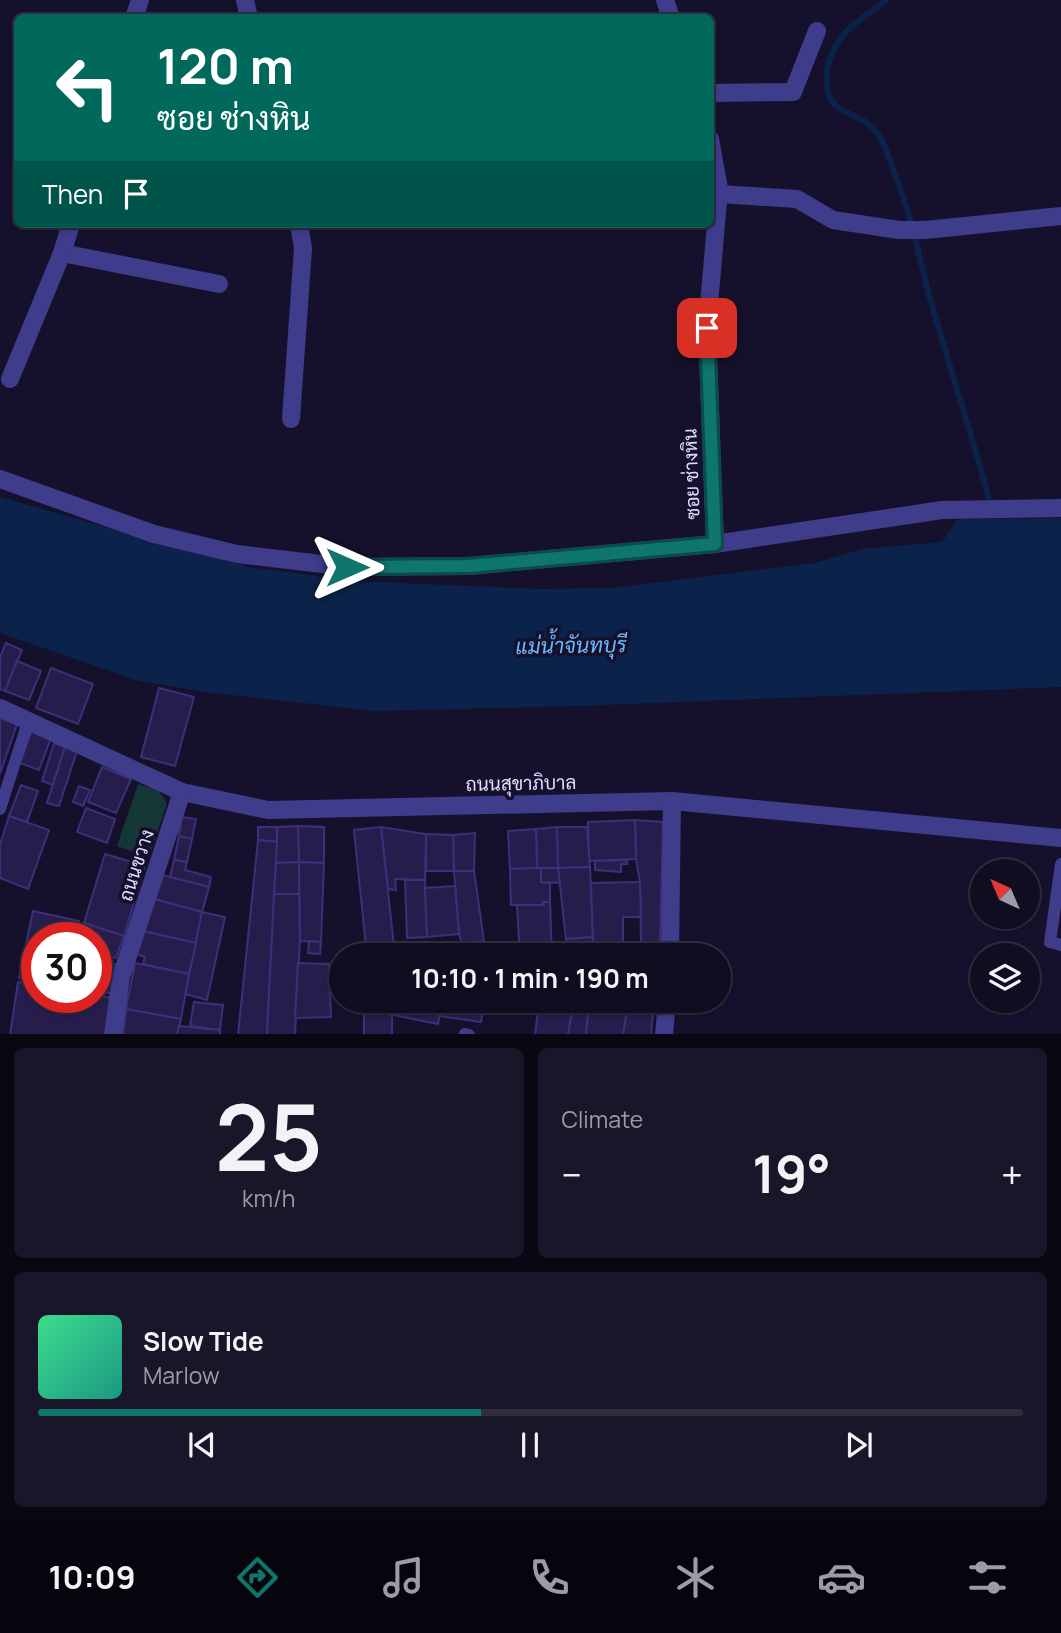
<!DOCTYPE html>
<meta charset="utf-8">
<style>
body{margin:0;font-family:Manrope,Sarabun,sans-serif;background:#19162a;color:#f1f3f6;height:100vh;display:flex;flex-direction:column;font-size:26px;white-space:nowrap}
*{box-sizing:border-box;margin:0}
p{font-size:23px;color:#9c9ca5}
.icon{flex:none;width:38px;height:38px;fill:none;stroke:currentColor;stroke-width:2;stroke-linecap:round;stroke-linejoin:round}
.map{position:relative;height:1034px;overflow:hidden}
.panel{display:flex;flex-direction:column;gap:14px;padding:14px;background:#090712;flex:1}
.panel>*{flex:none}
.top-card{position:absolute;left:14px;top:14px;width:700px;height:214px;border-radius:10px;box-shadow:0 2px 5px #0004,0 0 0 2px #302d3f;background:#00695c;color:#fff;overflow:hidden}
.needle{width:46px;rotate:316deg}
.fabs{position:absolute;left:970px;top:859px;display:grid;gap:14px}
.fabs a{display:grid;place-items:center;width:70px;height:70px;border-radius:50%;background:#100d21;box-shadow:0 2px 5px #0004,0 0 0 2px #302d3f;font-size:35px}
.speed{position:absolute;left:21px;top:922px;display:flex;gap:14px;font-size:35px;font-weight:700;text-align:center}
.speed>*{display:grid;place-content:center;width:91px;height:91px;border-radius:50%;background:#100d21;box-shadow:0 2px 5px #0004,0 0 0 2px #302d3f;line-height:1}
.speed .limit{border:10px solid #d22;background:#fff;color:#111}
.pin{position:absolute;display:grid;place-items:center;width:60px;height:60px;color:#fff;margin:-30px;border-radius:14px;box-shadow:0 4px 10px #0006}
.me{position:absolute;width:77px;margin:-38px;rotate:90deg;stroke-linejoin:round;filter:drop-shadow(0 0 5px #0008)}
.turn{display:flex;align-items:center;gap:24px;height:147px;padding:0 28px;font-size:32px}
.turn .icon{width:91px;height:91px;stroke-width:2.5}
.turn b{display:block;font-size:49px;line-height:60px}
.then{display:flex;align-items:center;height:66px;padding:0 28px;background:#0003;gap:14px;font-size:26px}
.big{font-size:52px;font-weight:700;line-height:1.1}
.panel .card{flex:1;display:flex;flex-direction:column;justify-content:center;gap:10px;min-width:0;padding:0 24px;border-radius:10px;background:#19162a}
.panel .dial{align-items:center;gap:0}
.dial b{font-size:91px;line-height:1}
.song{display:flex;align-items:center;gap:21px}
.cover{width:84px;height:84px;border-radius:10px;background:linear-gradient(135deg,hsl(150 70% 55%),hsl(170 70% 35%))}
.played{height:7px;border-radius:4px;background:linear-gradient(90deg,#0f766e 45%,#302d3f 45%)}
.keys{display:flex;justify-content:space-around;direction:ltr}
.heat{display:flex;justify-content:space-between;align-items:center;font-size:38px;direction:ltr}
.panel .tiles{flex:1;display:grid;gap:14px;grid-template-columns:1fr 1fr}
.card:last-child{grid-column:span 2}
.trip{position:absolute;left:329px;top:943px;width:402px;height:70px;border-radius:35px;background:#100d21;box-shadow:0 2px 5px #0004,0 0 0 2px #302d3f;font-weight:700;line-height:70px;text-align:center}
.menu{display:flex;height:112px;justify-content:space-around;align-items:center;background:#06050d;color:#9c9ca5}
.menu .icon{width:49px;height:49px}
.menu .selected{color:#0f766e}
.menu b{font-size:32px;color:#f1f3f6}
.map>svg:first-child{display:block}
.green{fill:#143635}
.water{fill:#0b234b}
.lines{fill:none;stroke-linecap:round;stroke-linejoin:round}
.stream{stroke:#0b234b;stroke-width:6}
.building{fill:#261d4d;stroke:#3d2f79;stroke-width:2}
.service{stroke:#3e3c8b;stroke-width:12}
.minor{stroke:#3e3c8b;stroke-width:18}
.route-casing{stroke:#0a4d48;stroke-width:18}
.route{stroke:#0f766e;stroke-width:12}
.labels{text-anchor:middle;stroke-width:7;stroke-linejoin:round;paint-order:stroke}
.street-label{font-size:19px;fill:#e0dcff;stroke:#15112c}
.water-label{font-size:21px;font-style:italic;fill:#6abbff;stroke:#15112c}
</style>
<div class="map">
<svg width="1061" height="1035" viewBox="0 0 1061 1035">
<rect width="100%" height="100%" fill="#15112c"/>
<!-- green -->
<path class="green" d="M138,784L158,790L167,803L149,857L117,846Z"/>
<!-- water -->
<path class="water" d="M0,497L248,567L354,581L540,589L613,588L815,563L862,549L942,542L958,519L1061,518V687L576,706L375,711L205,692L139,681L0,633Z"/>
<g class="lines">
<!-- stream -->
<path class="stream" d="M886,0C876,10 863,16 852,26C835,41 824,64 827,87C829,114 857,112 872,127C883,137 888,156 893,169C909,209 917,246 927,287C947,361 972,433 991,507"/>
</g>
<!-- building -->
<g class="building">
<path d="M6,643L22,650L5,691L0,689V657Z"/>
<path d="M17,661L41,671L29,700L5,691Z"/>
<path d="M51,668L93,684L78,724L36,708Z"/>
<path d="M159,688L194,697L175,766L141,757Z"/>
<path d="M0,718L17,724L0,774Z"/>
<path d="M32,730L51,738L39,770L20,763Z"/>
<path d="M54,743L65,747L53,785L42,781Z"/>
<path d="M65,747L77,751L59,806L47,803Z"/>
<path d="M102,767L131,779L116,813L88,802Z"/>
<path d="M21,785L38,791L27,822L9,816Z"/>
<path d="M79,786L90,790L83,806L73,802Z"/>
<path d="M86,808L115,819L107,843L77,832Z"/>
<path d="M9,816L49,830L28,889L0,878V845Z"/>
<path d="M182,817L196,819L192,839L179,836Z"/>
<path d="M635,820L663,822L660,949L641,947L640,882L636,859Z"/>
<path d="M635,820L636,859L589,861L588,822Z"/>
<path d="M298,826L324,827V863L299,862Z"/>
<path d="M298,826L299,862L276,863L277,827Z"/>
<path d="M258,827H277V842L258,840Z"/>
<path d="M381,827L426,834L425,880L395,879L396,890L388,889Z"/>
<path d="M381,827L395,956H367L354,830Z"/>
<path d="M557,827H587L590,867L558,868Z"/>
<path d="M557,827L558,868H537L536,829Z"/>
<path d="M536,829L537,868L510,869L508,831Z"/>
<path d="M475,833L474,871H454L453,835Z"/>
<path d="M426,834L453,835L454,871H426Z"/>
<path d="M179,836L192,839L187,862L174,860Z"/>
<path d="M258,840L277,842L267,1035H238Z"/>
<path d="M105,854L145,866L124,936L84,923Z"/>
<path d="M174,860L187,862L185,870L211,877L209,887L170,877Z"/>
<path d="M627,860V864H621V872L595,870V861Z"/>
<path d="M299,862L324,863L321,942L300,941Z"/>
<path d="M299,862V894H274L276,863Z"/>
<path d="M590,867L593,937L566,939L558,868Z"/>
<path d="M537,868H541V882L550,883V902H543L544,905H511L510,869Z"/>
<path d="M541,868H558L560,883L541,882Z"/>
<path d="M454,871H474L484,941L462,943L459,934Z"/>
<path d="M162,875L209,887L202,912L154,899Z"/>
<path d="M405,880H425L427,937L407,938Z"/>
<path d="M640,882L641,917H623V943L593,944L591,883Z"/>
<path d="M455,886L459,934L427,937L425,888Z"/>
<path d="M274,894H299L300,941L295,1035H267Z"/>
<path d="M154,899L202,912L196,943L143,931Z"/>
<path d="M543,902H550L552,956H520L517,905H544Z"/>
<path d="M33,911L79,921L76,938H37V982L19,978Z"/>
<path d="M202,912L225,917L207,1000L185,994Z"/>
<path d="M84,923L124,936L116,958L96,952V938H80Z"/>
<path d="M143,931L196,943L189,974L143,964L145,957L136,954Z"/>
<path d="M593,937L594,956H566V939Z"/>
<path d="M309,941L321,942L320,954L308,953Z"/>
<path d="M96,961L119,965L113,994L96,990Z"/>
<path d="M135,963L189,974L181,1019L126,1009Z"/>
<path d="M298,963L329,964L331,1017L295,1018Z"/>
<path d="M18,982L37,985V998H96V995L113,998L107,1035H10Z"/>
<path d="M365,1001H442L438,1024L364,1009Z"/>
<path d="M442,1001H484L481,1022L439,1016Z"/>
<path d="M539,1001L573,1003L568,1035H535Z"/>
<path d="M574,1001H600L599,1006L589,1005L586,1035H568Z"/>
<path d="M600,1001H621V1009L599,1006Z"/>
<path d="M621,1001H653V1014L621,1009Z"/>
<path d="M194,1002L223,1005L220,1030L190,1026Z"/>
<path d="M589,1005L627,1010L623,1035H586Z"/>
<path d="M126,1009L181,1019L177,1035H123Z"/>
<path d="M364,1009L392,1015V1035H364Z"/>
<path d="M627,1010L653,1014L651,1035H623Z"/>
<path d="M179,1026L220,1030V1035H177Z"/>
</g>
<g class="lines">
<!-- service -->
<g class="service">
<path d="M0,809L28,722"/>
<path d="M1061,864L1050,942L1061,945"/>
<path d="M465,1034L469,1035"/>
</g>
<!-- minor -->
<g class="minor">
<path d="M245,0L249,18"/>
<path d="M665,0L671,18"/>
<path d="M134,18L140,0"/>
<path d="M710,93L793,92L817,31"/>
<path d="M710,139L719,189L707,328L715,544"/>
<path d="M719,194L797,199L833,220L899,230H925L1061,216"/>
<path d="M62,253L219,284"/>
<path d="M10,379L62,253L71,224"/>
<path d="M291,419L303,248L299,224"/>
<path d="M0,479L154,534L237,554L347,567L469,566L715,544L942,510L1061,508"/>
<path d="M0,708L182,792L268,810L672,801L1061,838"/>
<path d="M670,956L672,801"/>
<path d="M113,1035L121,977L182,792"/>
<path d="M664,1035L667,1001"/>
</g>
</g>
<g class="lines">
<defs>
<path id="route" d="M347,567L469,566L715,544L707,328"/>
</defs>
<!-- route casing -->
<use href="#route" class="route-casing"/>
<!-- route -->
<use href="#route" class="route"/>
</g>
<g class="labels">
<!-- street labels -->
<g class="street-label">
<text transform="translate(691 474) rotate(-92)" y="7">ซอย ช่างหิน</text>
<text transform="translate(521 783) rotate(-1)" y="7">ถนนสุขาภิบาล</text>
<text transform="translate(136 865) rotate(-72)" y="7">ถนนขวาง</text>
</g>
<!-- water labels -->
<g class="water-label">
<text transform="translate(571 646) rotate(-1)" y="7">แม่น้ำจันทบุรี</text>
</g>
</g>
</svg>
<div class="fabs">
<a><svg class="needle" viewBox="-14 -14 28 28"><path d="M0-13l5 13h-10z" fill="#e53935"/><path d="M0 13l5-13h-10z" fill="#9c9ca5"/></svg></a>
<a><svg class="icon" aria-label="layers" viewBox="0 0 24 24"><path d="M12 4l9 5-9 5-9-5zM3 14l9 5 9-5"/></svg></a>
</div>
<div class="speed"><div class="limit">30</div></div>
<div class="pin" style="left:707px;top:328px;background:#d93025"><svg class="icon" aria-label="arrive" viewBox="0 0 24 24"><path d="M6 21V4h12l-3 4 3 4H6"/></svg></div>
<svg class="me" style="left:347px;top:567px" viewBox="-20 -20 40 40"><path d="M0-17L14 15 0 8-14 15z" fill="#0f766e" stroke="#fff" stroke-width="4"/></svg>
<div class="trip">10:10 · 1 min · 190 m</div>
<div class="top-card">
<div class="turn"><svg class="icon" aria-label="left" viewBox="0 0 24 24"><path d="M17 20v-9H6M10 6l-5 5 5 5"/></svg><div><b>120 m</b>ซอย ช่างหิน</div></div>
<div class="then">Then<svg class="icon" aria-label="arrive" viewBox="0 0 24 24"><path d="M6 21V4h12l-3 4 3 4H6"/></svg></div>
</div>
</div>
<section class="panel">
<div class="tiles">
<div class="card dial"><b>25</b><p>km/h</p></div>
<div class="card"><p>Climate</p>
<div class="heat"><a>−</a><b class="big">19°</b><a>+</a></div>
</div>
<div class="card">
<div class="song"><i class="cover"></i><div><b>Slow Tide</b><p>Marlow</p></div></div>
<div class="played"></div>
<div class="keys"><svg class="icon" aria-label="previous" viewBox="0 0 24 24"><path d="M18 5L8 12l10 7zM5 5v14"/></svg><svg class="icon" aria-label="pause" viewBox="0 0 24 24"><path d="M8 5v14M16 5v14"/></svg><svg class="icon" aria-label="next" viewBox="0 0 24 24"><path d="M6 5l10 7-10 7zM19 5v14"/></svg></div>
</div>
</div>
</section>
<nav class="menu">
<b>10:09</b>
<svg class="icon selected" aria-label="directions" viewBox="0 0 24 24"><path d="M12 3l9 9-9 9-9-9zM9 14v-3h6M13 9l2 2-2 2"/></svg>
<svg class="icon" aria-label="music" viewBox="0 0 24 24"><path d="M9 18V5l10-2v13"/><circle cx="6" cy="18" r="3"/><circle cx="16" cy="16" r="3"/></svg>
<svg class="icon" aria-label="phone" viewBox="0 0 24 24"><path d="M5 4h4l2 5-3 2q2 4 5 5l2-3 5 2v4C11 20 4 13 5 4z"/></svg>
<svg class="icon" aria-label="climate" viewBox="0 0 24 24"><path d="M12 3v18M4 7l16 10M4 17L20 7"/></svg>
<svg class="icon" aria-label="car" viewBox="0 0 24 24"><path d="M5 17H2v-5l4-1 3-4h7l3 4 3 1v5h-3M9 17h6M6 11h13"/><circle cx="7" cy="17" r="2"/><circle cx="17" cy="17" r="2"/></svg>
<svg class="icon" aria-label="filters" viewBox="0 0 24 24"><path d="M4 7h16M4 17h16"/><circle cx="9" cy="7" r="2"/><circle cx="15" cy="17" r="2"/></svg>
</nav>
